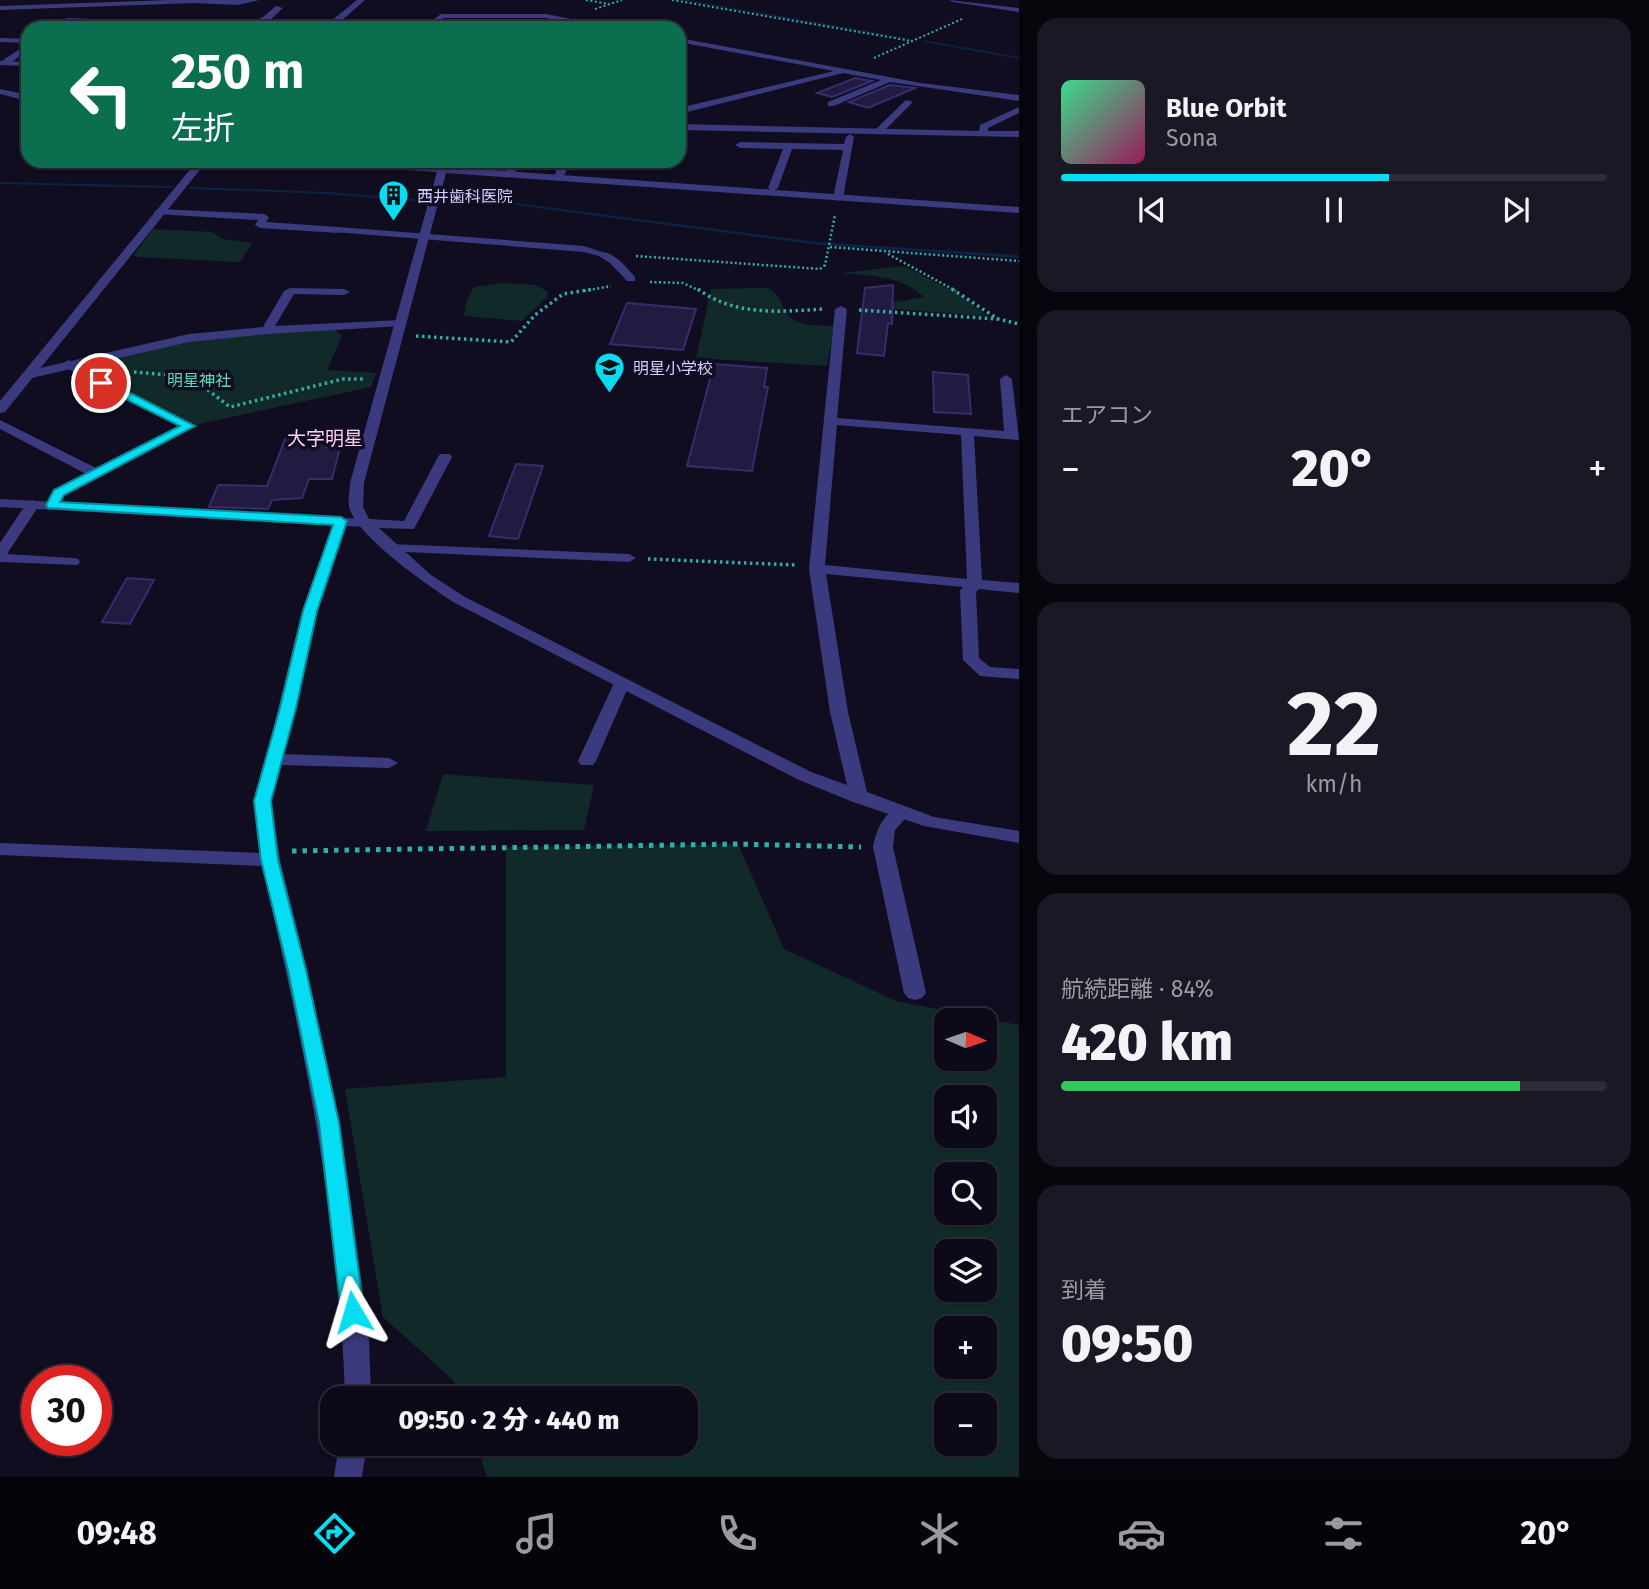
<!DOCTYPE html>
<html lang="ja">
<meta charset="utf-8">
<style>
body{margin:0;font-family:"Fira Sans","Noto Sans JP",sans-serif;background:#1a1825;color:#f1f3f6;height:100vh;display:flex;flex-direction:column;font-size:26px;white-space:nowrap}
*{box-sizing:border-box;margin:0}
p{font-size:23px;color:#9a9aa2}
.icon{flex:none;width:38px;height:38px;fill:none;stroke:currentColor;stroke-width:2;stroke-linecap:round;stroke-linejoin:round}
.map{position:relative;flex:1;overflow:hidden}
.details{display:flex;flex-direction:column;gap:18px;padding:18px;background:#07060d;width:630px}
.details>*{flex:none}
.hud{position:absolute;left:21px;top:21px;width:665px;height:147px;border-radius:21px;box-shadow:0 2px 5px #0004,0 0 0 2px #2c2b37;background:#0b6e4f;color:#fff;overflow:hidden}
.needle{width:46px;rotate:92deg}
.controls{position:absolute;left:934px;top:1008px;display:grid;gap:14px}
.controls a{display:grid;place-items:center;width:63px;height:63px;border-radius:14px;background:#0c0a18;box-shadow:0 2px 5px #0004,0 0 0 2px #2c2b37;font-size:35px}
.speed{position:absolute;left:21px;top:1365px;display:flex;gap:14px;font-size:35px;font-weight:700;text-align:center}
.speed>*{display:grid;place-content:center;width:91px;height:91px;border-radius:50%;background:#0c0a18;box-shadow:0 2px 5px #0004,0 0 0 2px #2c2b37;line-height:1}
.speed .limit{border:10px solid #d22;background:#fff;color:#111}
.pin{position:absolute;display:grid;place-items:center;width:60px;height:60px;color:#fff;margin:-30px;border:4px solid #fff;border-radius:50%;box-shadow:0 2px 7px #0007}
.me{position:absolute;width:77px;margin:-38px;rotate:353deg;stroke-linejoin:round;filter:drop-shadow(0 0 5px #0008)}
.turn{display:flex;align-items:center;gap:24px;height:147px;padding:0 35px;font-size:32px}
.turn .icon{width:91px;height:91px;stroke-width:2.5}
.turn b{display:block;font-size:49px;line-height:60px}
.big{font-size:52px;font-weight:800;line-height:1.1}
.details .tile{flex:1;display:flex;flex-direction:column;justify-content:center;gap:10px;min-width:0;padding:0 24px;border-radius:21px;background:#1a1825}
.details .dial{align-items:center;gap:0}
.dial b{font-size:91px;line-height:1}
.song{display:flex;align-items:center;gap:21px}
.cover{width:84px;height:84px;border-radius:10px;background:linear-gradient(135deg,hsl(150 70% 55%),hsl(330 70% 35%))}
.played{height:7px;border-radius:4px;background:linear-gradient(90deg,#06ddf2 60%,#2c2b37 60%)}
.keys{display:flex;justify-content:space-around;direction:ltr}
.heat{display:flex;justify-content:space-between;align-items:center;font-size:38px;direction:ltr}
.charge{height:10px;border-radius:5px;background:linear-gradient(90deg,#34c759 84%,#2c2b37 0)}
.trip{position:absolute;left:320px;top:1386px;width:378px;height:70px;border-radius:21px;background:#0c0a18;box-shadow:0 2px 5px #0004,0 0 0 2px #2c2b37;font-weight:800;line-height:70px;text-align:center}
.menu{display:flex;height:112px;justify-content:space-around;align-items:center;background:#05040a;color:#9a9aa2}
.menu .icon{width:49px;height:49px}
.menu .active{color:#06ddf2}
.menu b{font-size:32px;color:#f1f3f6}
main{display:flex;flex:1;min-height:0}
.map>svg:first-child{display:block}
.green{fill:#112a29;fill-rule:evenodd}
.water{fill:#0d2344}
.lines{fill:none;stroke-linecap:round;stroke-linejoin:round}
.stream{fill:#0d2344;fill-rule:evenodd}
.building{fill:#211a41;stroke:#382d6c;stroke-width:2}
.path-far3{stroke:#31afa6;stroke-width:2;stroke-dasharray:2 2.5;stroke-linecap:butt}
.path-far2{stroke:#31afa6;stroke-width:2.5;stroke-dasharray:2 2.5;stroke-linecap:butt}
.path-far1{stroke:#31afa6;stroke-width:3.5;stroke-dasharray:2.5 3.5;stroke-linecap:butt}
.path{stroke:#31afa6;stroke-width:5;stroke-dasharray:4.5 6;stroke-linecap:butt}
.service{fill:#3b3a7e;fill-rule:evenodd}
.minor{fill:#3b3a7e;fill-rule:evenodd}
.tertiary{fill:#3b3a7e;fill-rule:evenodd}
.route{fill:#06ddf2;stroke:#04909d;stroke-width:2}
.labels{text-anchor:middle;stroke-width:7;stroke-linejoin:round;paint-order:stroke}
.far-poi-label{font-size:16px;fill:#d3cefe;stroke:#100d20;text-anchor:start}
.far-park-label{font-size:16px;fill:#5cdcba;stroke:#100d20}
.far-quarter-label{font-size:19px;fill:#fed0ee;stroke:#100d20}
</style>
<main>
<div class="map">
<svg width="1019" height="1477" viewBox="0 0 1019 1477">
<rect width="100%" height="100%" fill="#100d20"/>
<!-- green -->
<g class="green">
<path d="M153,229L212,232L223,239L252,243L240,262L137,257L134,255Z"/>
<path d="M904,266L962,296L987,316L866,307L924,297C901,275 870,276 841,273Z"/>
<path d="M503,283L536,285L548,292L547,297L522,321L464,316L466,302L474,287Z"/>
<path d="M768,288C784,298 779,304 789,316C799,327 820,325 834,326L827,366L696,358L711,289Z"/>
<path d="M332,326L342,336L327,370L376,373L371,387L189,426L68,364L189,338Z"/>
<path d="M443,774L594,785L584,830L426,831Z"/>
<path d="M738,844L784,949L896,1001L1019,1025V1477H487L476,1444H686V1398H460L454,1381L383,1317L345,1089L506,1077V847ZM947,1020H985V1059H947ZM985,1097V1136H947V1097ZM985,1174V1213H947V1174ZM947,1251H985V1290H947ZM947,1328H985V1367H947ZM985,1405V1444H947V1405Z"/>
</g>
<!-- water -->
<path class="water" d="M458,198L515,203L817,242L1019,255V258L820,245L515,205L457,201Z"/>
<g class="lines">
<!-- stream -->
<g class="stream">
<path d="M680,0H688L907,38L905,39Z"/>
<path d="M923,40L1019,57V59L924,42Z"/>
<path d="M0,182L172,186L174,187L172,188L0,184Z"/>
<path d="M189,187L327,192L424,200L426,201L424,202L327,194L191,189L189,188Z"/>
</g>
</g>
<!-- building -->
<g class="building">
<path d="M855,78L872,81L832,97L817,93Z"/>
<path d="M890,85L915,88L868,108L849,102Z"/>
<path d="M893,285L892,324L888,323L884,356L857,353L865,288Z"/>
<path d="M627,303L696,309L683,350L610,344Z"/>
<path d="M714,364L767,368L764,387H768L752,471L687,466Z"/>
<path d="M933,372L968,375L971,414L934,412Z"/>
<path d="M287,434H331L326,447H340L332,479H309L302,498L272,500L268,509L209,507L218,485L267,486Z"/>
<path d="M516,464L543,466L518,539L489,536Z"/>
<path d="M127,578L154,580L130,624L102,622Z"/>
</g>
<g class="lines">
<!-- path-far3 -->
<g class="path-far3">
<path d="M586,0L609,4"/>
<path d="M672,0L912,41"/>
<path d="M595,9L622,0"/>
<path d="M874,58L962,19"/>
</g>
<!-- path-far2 -->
<g class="path-far2">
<path d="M830,247L1019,261"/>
<path d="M888,254L956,291"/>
<path d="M636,256L820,269L825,265L835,215"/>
<path d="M650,282L683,283L700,291"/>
<path d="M584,291L611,286"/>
</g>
<!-- path-far1 -->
<g class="path-far1">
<path d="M698,289C734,316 779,312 823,309"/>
<path d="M952,289L998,319L1019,324"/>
<path d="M859,310L998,319"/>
<path d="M416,336L511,342L535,315L563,294L594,289"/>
<path d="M134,372L191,377L230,407L343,379H363"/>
<path d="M648,559L796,565"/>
</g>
<!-- path -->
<path class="path" d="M292,851L738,844L861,847"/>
<!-- service -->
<g class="service">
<path d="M172,0H259L238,5L194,3L0,10V6Z"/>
<path d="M357,0H365L341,21L429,23L441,14H546L616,28H600L546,18H443L437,24H444L442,28L331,25V21Z"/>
<path d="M276,6L283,8L269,21L254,25L271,28H212L63,20L67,18L244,25L263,17Z"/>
<path d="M0,38L28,39V43L0,42Z"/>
<path d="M679,38L921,83L1019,95V101L890,82L834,106H828V102L881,80L843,73L679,114V108L834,71L679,42Z"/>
<path d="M28,44V50L9,64H3V60Z"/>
<path d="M906,100L913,102L882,133H876V129Z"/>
<path d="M159,209L264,214L269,217L266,222L338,227L343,230L338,233L260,228L255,225L258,220L155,214L154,212Z"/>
<path d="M599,252C614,251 625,266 635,277V281H627L610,263L599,256Z"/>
<path d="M68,360L196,426L65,495L57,508L52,509L45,505L54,489L179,426L64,367L62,364Z"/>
<path d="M341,517L348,521L318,611L291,730L282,735L276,734L273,730L302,611L334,521Z"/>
<path d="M390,544L629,554L636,558L629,562L385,551L383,548Z"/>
<path d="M622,678L630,683L596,761L593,765H581L578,761L614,683Z"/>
<path d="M901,807L910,813L895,830L893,847L926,993L922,998L915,1000L908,998L904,993L873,847C876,831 883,812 901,807Z"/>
</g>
<!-- minor -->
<g class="minor">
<path d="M949,0L1019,8V12L953,2Z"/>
<path d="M334,21L337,25L306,28L307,26Z"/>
<path d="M0,61L28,62V66L0,65Z"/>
<path d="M1019,107V113L988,128V131H1019V137L679,130V124L979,131L980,125Z"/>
<path d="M850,134L854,137L843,198L838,201L833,198L843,150L792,149L778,188L773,191L768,188L783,149L740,148L735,145L740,142L844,144L846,137Z"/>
<path d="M510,161H520L516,171L511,174L506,171Z"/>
<path d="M560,161H570L565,174L560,177L555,174Z"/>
<path d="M338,227L584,246L608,254L603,257L584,252L334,232L333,230Z"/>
<path d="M290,288L344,289L350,292L344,295L294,294L275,326L401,320L407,323L401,326L267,334L189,342L27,379L21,375L27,371L189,334L263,327L284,291Z"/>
<path d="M841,306L847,309L837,418L1004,431L1000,379L1006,375L1012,379L1019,440L974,436L982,580L1019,583V593L979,589L976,592L979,658L990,667L1019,669V679L980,676L963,660L960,591L963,587L826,574L848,712L867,792L934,817L1019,831V843L924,826L853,802L799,780L455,603C427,585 362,540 350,510C347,502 350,491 350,483L391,336L401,333L403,336L364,483L363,507L369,519L404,521L438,457L440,454H450L452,457L414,529L379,528L431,575L465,597L811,772L847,785L830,712L809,569L835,309ZM837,425L961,435L967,579L825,565Z"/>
<path d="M0,420L102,471L104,474L102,477H92L0,429Z"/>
<path d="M33,500L40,504L7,554L73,558L78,559L80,562L78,565L0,562V543L28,501Z"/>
<path d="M282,725L291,730L284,754L389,758L398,763L389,768L281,765L271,801L280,860L307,970L340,1123L369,1339L371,1398H345C340,1218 303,1041 262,866L0,855V843L260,853L253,801L273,730Z"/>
<path d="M339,1444H367L362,1477H334Z"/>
</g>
<!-- tertiary -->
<g class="tertiary">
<path d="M0,89L28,95V101L0,94Z"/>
<path d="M197,161H207L5,412L0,413V401Z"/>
<path d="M311,161L439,167L440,161H450L448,167L1019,207V213L446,173L403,336L397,340L391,336L437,172L316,164Z"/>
<path d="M0,499L364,519L371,523L364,527L0,507Z"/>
</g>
</g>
<!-- route -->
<path class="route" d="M97,380H105L195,426L64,495L60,502L341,517L347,521L317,611L296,708L271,801L278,860L306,970L339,1123L364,1312L361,1319L353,1322L344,1319L341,1312L319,1123L288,970L261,860L254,801L280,708L303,611L333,525L48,508L46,505L54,490L180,426L97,385Z"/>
<!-- icons -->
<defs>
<symbol id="building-pin" viewBox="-11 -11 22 30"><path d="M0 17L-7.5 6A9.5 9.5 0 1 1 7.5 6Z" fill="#06ddf2" stroke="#100d20"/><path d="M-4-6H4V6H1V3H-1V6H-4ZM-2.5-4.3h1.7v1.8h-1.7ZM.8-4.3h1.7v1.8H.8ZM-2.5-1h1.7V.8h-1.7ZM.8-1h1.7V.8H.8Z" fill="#111"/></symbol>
<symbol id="school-pin" viewBox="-11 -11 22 30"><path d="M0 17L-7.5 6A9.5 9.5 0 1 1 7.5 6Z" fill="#06ddf2" stroke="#100d20"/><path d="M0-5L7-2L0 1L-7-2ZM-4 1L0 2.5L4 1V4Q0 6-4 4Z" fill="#111"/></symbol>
</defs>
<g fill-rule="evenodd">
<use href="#building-pin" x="376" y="178" width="35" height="47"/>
<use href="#school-pin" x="592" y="350" width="35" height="47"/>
</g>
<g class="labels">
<!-- far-poi labels -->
<g class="far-poi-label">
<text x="417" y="202">西井歯科医院</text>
<text x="633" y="374">明星小学校</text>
</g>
<!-- far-park labels -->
<g class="far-park-label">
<text x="199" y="386">明星神社</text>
</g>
<!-- far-quarter labels -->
<g class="far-quarter-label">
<text x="325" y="445">大字明星</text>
</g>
</g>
</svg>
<div class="controls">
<a><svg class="needle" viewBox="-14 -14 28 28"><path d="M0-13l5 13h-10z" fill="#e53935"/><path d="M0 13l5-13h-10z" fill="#9a9aa2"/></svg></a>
<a><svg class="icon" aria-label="sound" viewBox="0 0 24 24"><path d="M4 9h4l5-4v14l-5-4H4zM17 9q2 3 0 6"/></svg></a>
<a><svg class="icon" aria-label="search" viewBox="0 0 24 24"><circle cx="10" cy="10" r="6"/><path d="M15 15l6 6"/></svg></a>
<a><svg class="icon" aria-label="layers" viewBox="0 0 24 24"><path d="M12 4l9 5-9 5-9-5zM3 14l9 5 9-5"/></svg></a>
<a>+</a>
<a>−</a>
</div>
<div class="speed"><div class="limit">30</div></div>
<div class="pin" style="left:101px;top:383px;background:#d93025"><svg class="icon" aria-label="arrive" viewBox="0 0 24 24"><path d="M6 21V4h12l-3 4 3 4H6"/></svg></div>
<svg class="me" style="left:353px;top:1312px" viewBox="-20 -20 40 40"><path d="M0-17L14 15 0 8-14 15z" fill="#06ddf2" stroke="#fff" stroke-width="4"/></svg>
<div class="trip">09:50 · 2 分 · 440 m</div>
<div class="hud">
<div class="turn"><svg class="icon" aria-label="left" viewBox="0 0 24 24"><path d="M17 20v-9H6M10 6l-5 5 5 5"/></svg><div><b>250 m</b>左折</div></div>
</div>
</div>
<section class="details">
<div class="tile">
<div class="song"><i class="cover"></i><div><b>Blue Orbit</b><p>Sona</p></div></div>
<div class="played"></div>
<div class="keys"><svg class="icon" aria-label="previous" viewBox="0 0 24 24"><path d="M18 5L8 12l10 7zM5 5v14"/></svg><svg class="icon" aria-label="pause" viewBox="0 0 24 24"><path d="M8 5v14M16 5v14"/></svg><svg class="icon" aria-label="next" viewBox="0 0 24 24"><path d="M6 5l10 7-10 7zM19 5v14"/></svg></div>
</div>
<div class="tile"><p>エアコン</p>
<div class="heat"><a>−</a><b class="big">20°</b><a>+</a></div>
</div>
<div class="tile dial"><b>22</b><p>km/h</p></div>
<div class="tile"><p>航続距離 · 84%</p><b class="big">420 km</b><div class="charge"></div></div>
<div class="tile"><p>到着</p><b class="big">09:50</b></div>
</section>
</main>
<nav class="menu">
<b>09:48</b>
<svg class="icon active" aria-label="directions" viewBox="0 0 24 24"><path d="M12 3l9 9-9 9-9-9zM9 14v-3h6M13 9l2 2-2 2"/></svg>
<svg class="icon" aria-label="music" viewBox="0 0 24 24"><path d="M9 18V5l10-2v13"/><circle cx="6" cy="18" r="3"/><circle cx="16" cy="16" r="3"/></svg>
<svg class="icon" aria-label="phone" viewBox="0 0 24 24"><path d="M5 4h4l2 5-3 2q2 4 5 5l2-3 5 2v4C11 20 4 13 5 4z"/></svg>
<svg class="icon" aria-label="climate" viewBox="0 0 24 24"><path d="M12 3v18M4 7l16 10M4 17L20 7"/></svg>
<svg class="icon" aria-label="car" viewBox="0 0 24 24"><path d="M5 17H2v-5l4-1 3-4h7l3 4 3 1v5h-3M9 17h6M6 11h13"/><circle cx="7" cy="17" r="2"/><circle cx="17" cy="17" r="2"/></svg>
<svg class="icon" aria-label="filters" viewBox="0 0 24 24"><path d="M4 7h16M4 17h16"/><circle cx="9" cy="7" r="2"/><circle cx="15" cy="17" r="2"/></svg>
<b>20°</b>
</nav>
